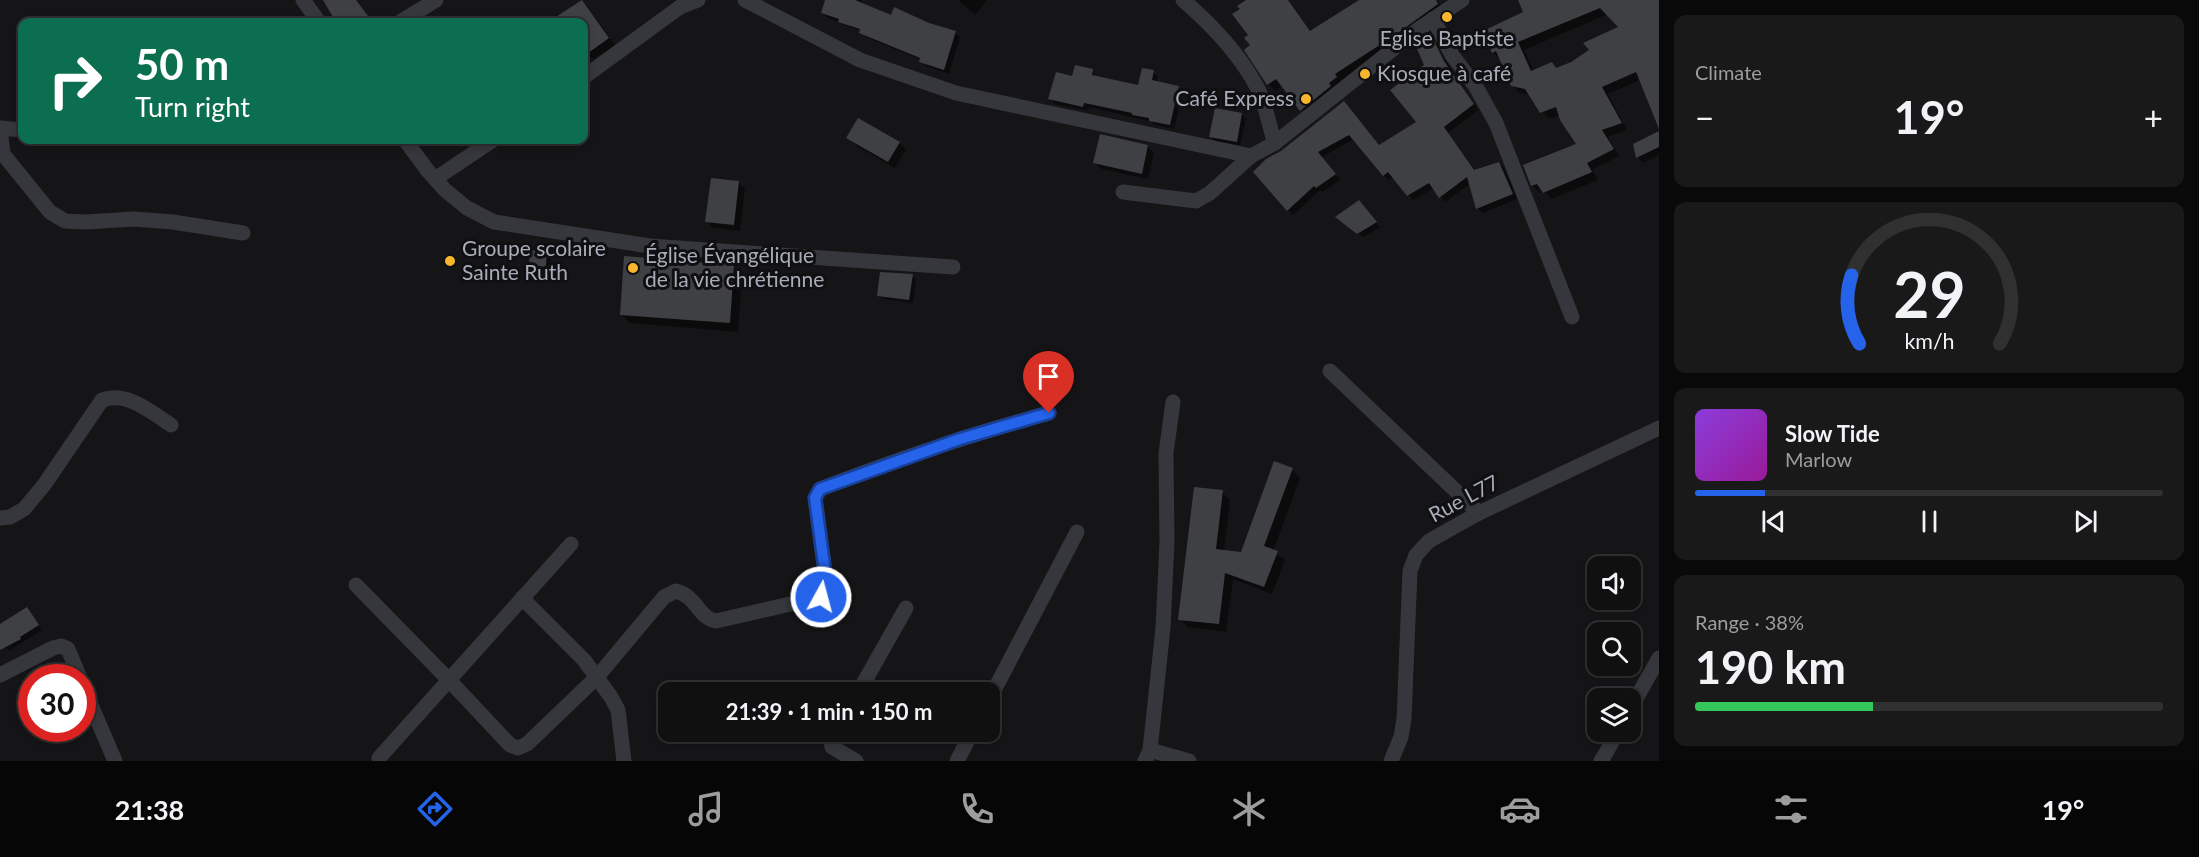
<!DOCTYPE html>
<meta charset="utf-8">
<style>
body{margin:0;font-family:Lato,sans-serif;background:#19191a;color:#f1f3f6;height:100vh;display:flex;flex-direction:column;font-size:22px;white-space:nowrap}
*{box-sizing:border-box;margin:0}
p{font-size:20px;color:#9c9d9f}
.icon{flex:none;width:33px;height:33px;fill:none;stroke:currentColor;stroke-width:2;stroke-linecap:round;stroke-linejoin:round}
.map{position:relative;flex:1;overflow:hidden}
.panel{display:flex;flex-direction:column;gap:15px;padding:15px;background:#090909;width:540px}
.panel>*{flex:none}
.banner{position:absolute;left:18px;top:18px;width:570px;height:126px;border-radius:12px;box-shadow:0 3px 9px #0003,0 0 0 2px #303031;background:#0b6e4f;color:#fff;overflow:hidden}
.controls{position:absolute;left:1587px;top:556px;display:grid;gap:12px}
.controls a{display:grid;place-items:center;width:54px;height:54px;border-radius:12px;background:#101011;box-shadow:0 3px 9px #0003,0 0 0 2px #303031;font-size:30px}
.speed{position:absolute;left:18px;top:664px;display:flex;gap:12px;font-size:30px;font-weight:700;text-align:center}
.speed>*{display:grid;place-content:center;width:78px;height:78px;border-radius:50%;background:#101011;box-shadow:0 3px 9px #0003,0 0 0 2px #303031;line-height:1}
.speed .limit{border:9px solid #d22;background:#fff;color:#111}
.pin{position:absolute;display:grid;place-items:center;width:51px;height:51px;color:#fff;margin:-62px -26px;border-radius:50% 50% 50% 0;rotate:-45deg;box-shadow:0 0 6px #0007}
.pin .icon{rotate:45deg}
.me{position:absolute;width:66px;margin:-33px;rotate:7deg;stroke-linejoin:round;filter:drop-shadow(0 0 4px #0008)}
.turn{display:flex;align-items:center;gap:21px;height:126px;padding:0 18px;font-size:27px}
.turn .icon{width:78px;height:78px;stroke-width:2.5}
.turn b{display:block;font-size:42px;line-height:51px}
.big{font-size:45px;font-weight:700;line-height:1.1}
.panel .card{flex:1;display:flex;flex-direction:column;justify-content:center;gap:9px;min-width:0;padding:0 21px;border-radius:12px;background:#19191a}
.panel .dial{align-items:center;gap:0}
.dial svg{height:156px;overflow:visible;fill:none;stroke:#303031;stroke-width:7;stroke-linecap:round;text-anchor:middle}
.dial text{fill:#f1f3f6;stroke:none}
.song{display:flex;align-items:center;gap:18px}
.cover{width:72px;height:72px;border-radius:9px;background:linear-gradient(135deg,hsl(270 70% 55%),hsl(300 70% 35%))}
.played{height:6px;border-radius:3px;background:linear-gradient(90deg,#2563eb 15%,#303031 15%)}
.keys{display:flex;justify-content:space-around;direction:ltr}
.heat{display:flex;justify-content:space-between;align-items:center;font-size:33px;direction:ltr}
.charge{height:9px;border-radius:4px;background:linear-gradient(90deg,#34c759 38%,#303031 0)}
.trip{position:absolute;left:658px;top:682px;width:342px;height:60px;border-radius:12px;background:#101011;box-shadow:0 3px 9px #0003,0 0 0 2px #303031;font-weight:700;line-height:60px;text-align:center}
.menu{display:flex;height:96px;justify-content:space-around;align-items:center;background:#060607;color:#9c9d9f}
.menu .icon{width:42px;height:42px}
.menu .current{color:#2563eb}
.menu b{font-size:27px;color:#f1f3f6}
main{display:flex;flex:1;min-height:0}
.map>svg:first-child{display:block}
.shadow{fill:#0007;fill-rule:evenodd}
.building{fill:#3f4044;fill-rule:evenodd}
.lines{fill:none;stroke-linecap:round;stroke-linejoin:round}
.street{stroke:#36373c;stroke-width:15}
.route-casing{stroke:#184099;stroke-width:15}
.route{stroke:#2563eb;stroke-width:10}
.poi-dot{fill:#f8b62d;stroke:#101012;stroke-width:2}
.labels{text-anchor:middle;stroke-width:6;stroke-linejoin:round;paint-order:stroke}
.poi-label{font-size:21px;fill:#a7acb8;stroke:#101012;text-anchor:start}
.street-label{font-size:21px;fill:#a7acb8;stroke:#101012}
</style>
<main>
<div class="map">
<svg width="1659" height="761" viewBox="0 0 1659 761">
<rect width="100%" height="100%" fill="#151517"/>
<!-- shadow -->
<g class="shadow">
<path d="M325,0H356L370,20L366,22H338Z"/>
<path d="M827,0H861L865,6L892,17L928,24L956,33L960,37L949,74L926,66L921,60L866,37L860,31L828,18L823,13Z"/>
<path d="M958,0H987L975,15Z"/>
<path d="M1248,0H1288L1311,32L1362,0H1437L1444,11L1402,41L1340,81L1343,84L1308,116L1283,85L1275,91L1268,84L1252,46L1242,9Z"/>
<path d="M1525,0H1659V117L1640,80L1608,94L1627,130L1608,137L1619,156L1592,170L1598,180L1551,199L1544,191L1540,193L1533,186L1525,165L1579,145L1560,115L1549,119L1530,95L1520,93L1513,86L1500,59L1493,52L1525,13ZM1608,14L1621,27L1591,51L1557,69L1534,72L1524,50Z"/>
<path d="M583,1L615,45L594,59L591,57L584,62V22H551Z"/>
<path d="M1429,35L1478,110L1448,133L1475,171L1498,163L1504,168L1517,199L1483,213L1477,208L1471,183L1445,202L1434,188L1413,200L1393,177L1389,180L1384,175L1354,139L1322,157L1340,180L1322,192L1320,190L1293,215L1288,210L1275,157L1344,103L1380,146L1418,122Z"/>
<path d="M1092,71L1097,78L1140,86L1153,72L1158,77L1157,82L1178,87L1183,92L1174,129L1155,125L1152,122L1089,107L1088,111L1055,104L1050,99L1073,78Z"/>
<path d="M1241,114L1246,119L1240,145L1215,141L1211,137Z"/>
<path d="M1659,132V155L1643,163L1637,157Z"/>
<path d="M848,138L899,143L906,149L895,168L855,145Z"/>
<path d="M1147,146L1154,153L1148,179L1102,169L1095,163Z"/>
<path d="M739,183L745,189L740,231L713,228L707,221Z"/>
<path d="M1363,207L1380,227L1363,237L1341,221Z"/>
<path d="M547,253L551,258L549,281L534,280L530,275Z"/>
<path d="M733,267L742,276L738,332L630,323L621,314Z"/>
<path d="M912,275L916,280L913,303L883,299L878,295Z"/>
<path d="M1292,470L1300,478L1273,551L1285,560L1272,594L1233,579L1226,632L1188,627L1180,619L1222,492L1230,500L1224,551L1242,554Z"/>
<path d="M27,609L42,630L9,651L0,638V625Z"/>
</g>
<!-- building -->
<g class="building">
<path d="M323,0H356L368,16L358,22H336Z"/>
<path d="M582,0L609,38L584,56V22H548Z"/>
<path d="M825,0H855L891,15L894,7L929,23L956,31L944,70L919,62L920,58L859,33L860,29L838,22L839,19L821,13Z"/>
<path d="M1246,0H1288L1310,31L1359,0H1436L1438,4L1395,35L1335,74L1337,77L1329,83L1331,86L1300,111L1276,79L1267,85L1244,50L1250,45L1244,38L1248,35L1232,14L1240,9L1237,6Z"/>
<path d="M1518,0H1659V129L1636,72L1602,87L1622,123L1602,130L1614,149L1587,163L1592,172L1543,193L1537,184L1531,186L1523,165L1576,144L1560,120L1556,107L1540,113L1525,89L1511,86L1496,51L1492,53L1483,31L1523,12ZM1600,8L1618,27L1583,43L1589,50L1571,62L1556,68L1552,62L1531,71L1518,42Z"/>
<path d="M1430,33L1444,61L1474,104L1444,127L1474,170L1499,162L1513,194L1476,209L1467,177L1439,198L1429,183L1407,196L1388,172L1383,176L1349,135L1318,152L1336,174L1316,188L1314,186L1287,211L1253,172L1266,159L1281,151L1344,101L1379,145L1416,122L1390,90L1424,65L1415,44Z"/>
<path d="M1075,65L1093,69L1092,75L1138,85L1142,68L1154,70L1152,80L1179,86L1170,125L1149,121V118L1132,115V113L1084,103L1083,107L1048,99L1056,72L1072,76Z"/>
<path d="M1215,108L1242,113L1237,142L1209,137Z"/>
<path d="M858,118L900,142L888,162L846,138Z"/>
<path d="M1659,131V147L1636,158L1633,144Z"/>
<path d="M1100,134L1148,145L1142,174L1093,163Z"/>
<path d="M711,178L739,181L734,225L705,222Z"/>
<path d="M1359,200L1377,222L1357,234L1335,217Z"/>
<path d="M530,250L547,252L545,277L528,276Z"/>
<path d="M624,256L734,265L730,323L620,315Z"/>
<path d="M880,272L913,274L909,300L877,296Z"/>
<path d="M1274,461L1293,468L1264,546L1278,551L1264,587L1225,573L1219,624L1178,620L1194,487L1223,490L1216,549L1241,552Z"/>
<path d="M27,607L39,625L20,637L21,639L0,650V624Z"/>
</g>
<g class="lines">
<!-- street -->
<g class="street">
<path d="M303,0L319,22"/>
<path d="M745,0L860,60L956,93L1251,156"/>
<path d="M1183,0C1212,25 1240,54 1258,89C1266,105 1269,126 1275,143"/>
<path d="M1433,19L1452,55L1476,87L1496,123L1572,317"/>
<path d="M400,22L436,0"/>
<path d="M584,77L680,7L698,0"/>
<path d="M0,128L3,154L50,212L65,221L85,222L134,219L173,222L243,233"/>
<path d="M0,128L22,130"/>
<path d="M405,140L428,171L445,190L467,208L494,222L650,246L953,267"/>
<path d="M435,179L493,140"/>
<path d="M1123,192L1196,201L1210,193L1251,156L1275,143L1417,30L1462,0"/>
<path d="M1330,371L1479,513"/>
<path d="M0,518L10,517L24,509L44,485L102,400C127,391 151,412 171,425"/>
<path d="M356,585L448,679L510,745L518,748L527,744L597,677L664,597L676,591C698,597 697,617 716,621L821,597L825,594L827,587L815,498L820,489C896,460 971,434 1049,413"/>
<path d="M522,598L584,660L611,697L618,710L624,761"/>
<path d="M0,675L53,648L61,646L68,649L80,678"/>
<path d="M82,684L115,761"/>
<path d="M858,693L906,608"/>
<path d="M990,698L1077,532"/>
<path d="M1630,709L1659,658"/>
<path d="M836,732L831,741L832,747L856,761"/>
<path d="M1150,750L1163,628L1167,542L1166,453L1173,402"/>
<path d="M379,758L571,544"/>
<path d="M957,761L972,732"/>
<path d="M1145,761L1150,750L1189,761"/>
<path d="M1391,761L1401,737L1404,719L1410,571L1416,555L1429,541L1479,513L1659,428"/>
<path d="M1601,761L1618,732"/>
</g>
</g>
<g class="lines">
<defs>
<path id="route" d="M821,597L825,594L827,587L815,498L820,489L960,439L1049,413"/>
</defs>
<!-- route casing -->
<use href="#route" class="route-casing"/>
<!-- route -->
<use href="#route" class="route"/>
</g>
<!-- markers -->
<g class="poi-dot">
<circle cx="1447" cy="17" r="6"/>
<circle cx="1365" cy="74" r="6"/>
<circle cx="1306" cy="99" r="6"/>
<circle cx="450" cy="261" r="6"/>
<circle cx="633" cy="268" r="6"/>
</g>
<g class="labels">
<!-- poi labels -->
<g class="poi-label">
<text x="1447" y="46" text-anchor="middle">Eglise Baptiste</text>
<text x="1377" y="81">Kiosque à café</text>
<text x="1294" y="106" text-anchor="end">Café Express</text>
<text x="462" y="256">Groupe scolaire<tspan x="462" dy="24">Sainte Ruth</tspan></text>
<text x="645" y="263">Église Évangélique<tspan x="645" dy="24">de la vie chrétienne</tspan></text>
</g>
<!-- street labels -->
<g class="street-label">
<text transform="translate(1464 499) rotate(-28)" y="7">Rue L77</text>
</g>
</g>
</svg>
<div class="controls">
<a><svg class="icon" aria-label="sound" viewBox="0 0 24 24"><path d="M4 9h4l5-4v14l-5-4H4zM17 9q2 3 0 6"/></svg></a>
<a><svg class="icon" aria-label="search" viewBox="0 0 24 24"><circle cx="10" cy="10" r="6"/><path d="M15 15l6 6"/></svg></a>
<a><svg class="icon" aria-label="layers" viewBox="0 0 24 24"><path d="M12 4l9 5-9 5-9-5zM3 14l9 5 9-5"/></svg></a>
</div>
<div class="speed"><div class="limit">30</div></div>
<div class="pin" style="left:1049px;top:413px;background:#d93025"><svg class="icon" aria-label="arrive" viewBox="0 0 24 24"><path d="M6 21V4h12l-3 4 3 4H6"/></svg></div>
<svg class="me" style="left:821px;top:597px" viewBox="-20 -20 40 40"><circle r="17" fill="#2563eb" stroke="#fff" stroke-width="3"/><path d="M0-11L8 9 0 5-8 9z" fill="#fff"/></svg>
<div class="trip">21:39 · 1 min · 150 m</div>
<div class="banner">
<div class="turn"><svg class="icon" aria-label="right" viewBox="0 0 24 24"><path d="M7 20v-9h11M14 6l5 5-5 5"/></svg><div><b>50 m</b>Turn right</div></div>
</div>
</div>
<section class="panel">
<div class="card"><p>Climate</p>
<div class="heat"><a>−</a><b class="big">19°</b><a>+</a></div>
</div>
<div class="card dial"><svg viewBox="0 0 100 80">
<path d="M14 69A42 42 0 1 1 86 69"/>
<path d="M14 69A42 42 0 0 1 10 34" stroke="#2563eb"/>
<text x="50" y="56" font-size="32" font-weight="700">29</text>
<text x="50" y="72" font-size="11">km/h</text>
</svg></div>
<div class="card">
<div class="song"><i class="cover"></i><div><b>Slow Tide</b><p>Marlow</p></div></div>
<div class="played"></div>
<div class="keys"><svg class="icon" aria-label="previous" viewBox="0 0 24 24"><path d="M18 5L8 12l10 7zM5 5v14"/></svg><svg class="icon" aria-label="pause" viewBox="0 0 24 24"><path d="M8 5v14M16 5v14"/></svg><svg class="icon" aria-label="next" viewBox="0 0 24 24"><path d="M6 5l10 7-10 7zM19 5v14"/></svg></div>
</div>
<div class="card"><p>Range · 38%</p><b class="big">190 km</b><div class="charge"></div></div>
</section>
</main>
<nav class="menu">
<b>21:38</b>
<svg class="icon current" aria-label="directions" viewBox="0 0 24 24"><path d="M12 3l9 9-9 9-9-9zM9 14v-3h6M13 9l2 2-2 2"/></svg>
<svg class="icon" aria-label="music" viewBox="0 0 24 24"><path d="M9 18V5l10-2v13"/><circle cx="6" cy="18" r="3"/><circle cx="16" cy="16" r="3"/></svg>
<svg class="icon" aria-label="phone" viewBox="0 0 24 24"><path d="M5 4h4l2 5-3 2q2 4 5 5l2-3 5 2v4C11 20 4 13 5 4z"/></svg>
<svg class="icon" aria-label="climate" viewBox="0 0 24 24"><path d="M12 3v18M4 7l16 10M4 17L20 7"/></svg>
<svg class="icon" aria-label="car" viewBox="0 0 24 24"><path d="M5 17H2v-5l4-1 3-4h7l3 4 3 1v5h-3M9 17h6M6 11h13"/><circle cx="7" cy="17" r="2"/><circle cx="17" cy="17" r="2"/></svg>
<svg class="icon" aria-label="filters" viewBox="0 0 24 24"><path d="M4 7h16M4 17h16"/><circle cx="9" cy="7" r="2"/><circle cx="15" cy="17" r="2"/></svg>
<b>19°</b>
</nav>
